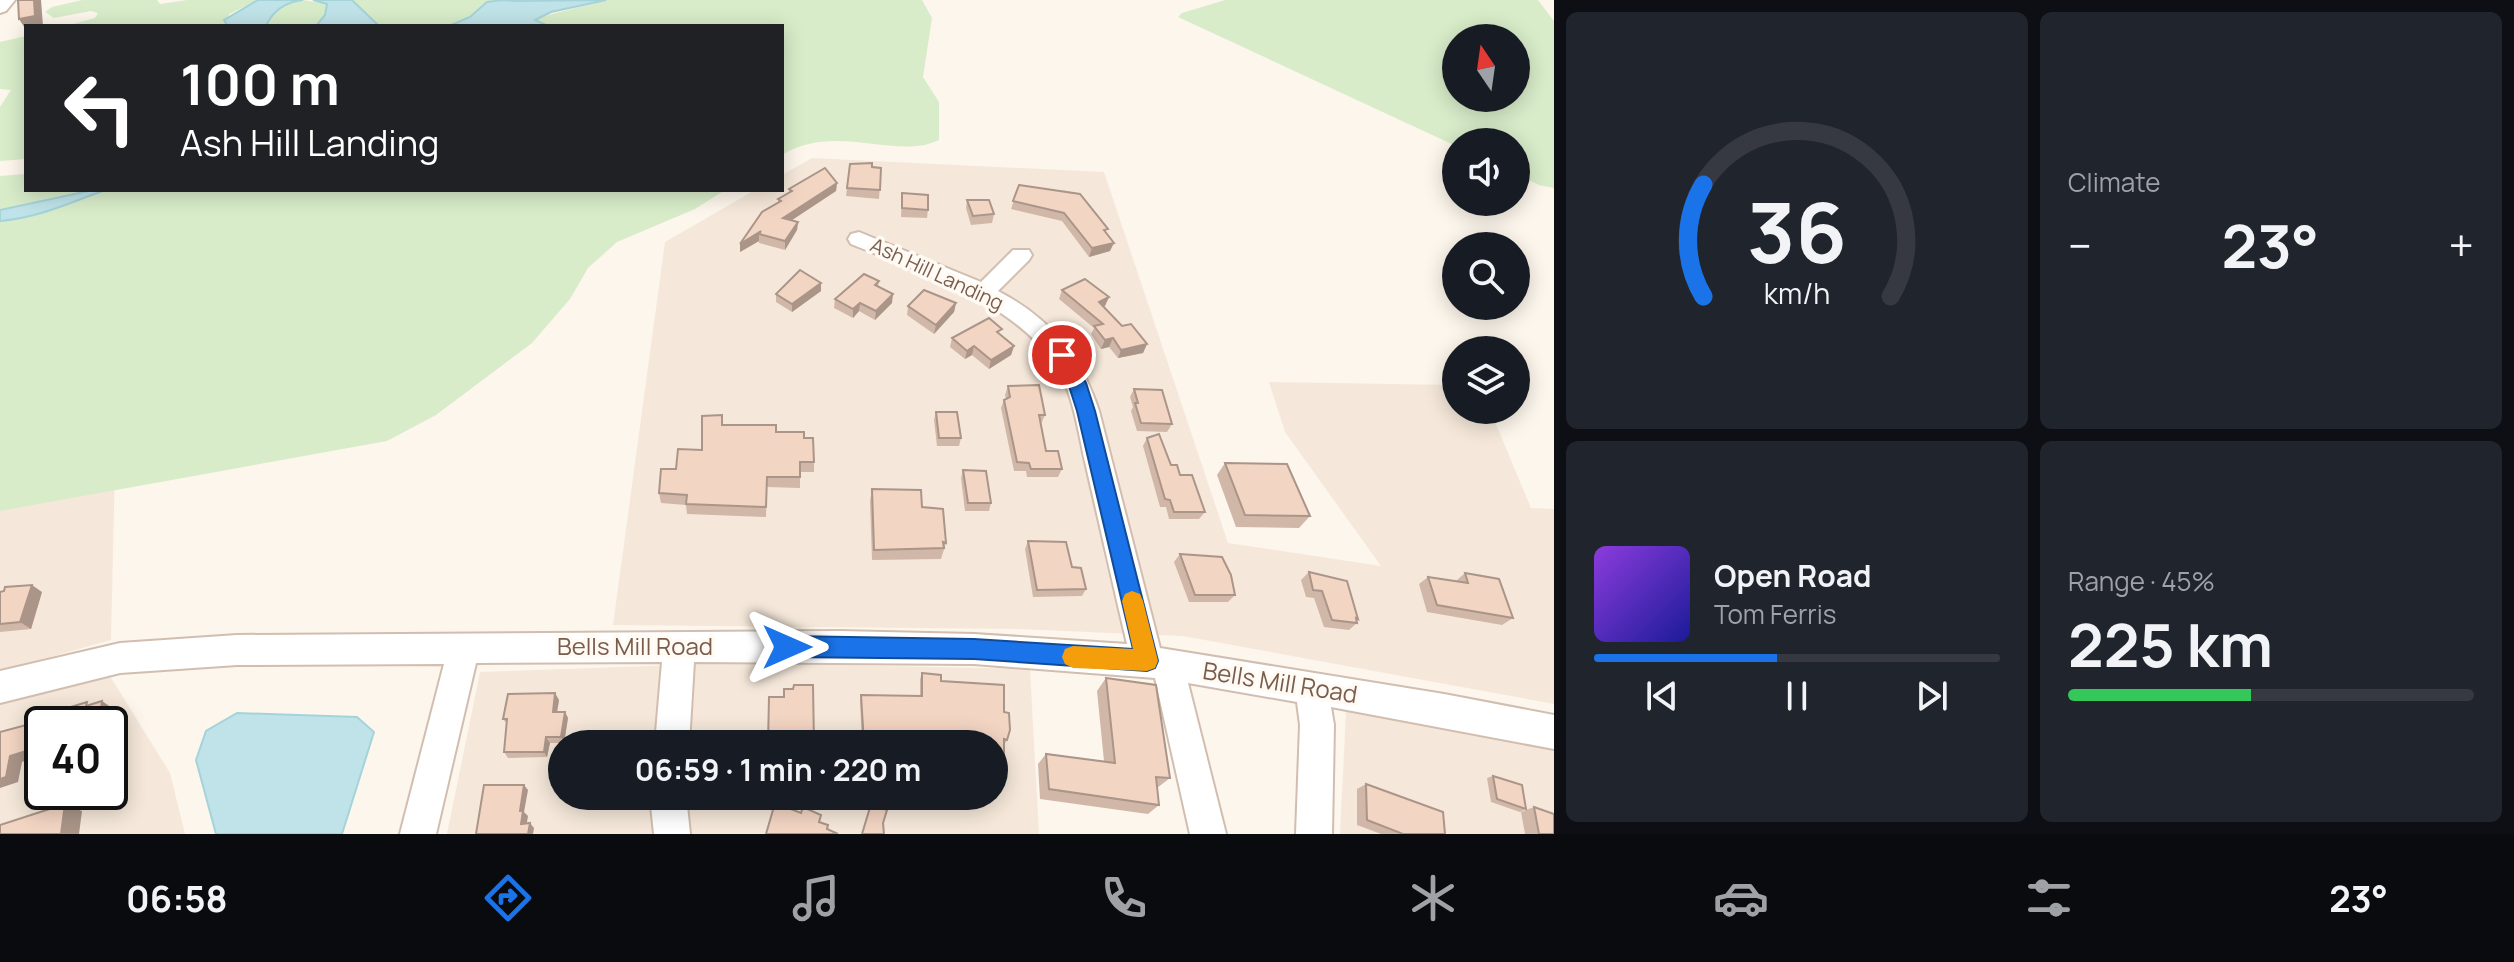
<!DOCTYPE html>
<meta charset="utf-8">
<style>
body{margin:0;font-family:Manrope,sans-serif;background:#20242c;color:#f1f3f6;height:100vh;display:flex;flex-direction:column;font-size:30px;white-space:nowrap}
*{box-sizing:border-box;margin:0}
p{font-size:26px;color:#9ea1a6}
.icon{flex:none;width:44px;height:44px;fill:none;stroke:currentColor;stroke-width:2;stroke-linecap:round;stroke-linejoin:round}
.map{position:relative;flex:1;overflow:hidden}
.panel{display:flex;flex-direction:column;gap:12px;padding:12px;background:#0d0f14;width:960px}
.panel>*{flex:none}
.guide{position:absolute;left:24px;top:24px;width:760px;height:168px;border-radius:0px;box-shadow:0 4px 20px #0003;background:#202124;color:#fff;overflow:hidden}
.needle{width:52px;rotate:347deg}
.controls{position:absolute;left:1442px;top:24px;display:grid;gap:16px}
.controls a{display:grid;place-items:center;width:88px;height:88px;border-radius:50%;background:#171b24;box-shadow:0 4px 20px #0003;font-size:40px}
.speed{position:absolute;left:24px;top:706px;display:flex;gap:16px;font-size:40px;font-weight:700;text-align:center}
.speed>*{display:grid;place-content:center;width:104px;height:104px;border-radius:50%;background:#171b24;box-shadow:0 4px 20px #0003;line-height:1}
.speed .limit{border:4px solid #111;border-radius:12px;background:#fff;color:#111}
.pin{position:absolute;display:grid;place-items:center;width:68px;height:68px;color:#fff;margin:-34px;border:4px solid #fff;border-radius:50%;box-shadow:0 2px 8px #0007}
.me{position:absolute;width:88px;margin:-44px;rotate:90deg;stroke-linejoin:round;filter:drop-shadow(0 0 6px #0008)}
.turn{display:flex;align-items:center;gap:28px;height:168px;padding:0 24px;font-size:36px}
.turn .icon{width:104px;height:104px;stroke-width:2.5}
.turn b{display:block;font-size:56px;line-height:68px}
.big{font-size:60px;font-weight:700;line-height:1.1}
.panel .widget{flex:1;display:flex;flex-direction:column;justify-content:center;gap:12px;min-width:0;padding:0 28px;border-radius:12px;background:#20242c}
.panel .dial{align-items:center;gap:0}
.dial svg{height:208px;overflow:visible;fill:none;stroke:#363941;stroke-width:7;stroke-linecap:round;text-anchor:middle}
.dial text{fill:#f1f3f6;stroke:none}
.song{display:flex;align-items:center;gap:24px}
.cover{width:96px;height:96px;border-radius:12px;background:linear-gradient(135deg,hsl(270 70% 55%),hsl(240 70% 35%))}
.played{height:8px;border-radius:4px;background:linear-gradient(90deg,#1a73e8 45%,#363941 45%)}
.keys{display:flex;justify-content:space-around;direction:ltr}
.heat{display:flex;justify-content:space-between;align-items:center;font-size:44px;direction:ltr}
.charge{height:12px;border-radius:6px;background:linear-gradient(90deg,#34c759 45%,#363941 0)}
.panel .tiles{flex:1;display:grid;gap:12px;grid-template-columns:repeat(2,1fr)}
.trip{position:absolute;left:548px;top:730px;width:460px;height:80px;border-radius:40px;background:#171b24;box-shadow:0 4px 20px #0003;font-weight:700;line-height:80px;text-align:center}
.tab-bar{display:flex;height:128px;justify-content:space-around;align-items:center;background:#090b0e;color:#9ea1a6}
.tab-bar .icon{width:56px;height:56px}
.tab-bar .active{color:#1a73e8}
.tab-bar b{font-size:36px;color:#f1f3f6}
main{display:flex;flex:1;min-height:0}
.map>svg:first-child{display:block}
.residential{fill:#f5e8da;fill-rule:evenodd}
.green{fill:#d8ecc9;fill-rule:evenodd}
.water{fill:#bfe3e8;stroke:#a5d3da;stroke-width:2}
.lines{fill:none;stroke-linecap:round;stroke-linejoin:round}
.minor-casing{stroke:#d1beb0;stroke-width:4}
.minor{fill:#fff;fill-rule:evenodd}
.wall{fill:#d1b7a8}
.shaded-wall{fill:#aa9588}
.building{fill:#f3d5c3;stroke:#aa9588;stroke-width:2}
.route{fill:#1a73e8;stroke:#114b97;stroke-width:2}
.slow{fill:#f59e0b}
.labels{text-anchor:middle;stroke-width:7;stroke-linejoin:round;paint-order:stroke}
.street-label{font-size:20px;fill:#7a5c4d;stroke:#fffaf3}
.near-street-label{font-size:24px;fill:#7a5c4d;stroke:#fffaf3}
</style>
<main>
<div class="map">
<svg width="1554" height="834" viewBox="0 0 1554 834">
<rect width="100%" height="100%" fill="#fdf6ec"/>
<!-- residential -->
<g class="residential">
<path d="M812,158L1104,172L1228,543L1381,566L1285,432L1269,382L1456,385V410H1490L1531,508L1554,509V704L1183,636L1016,629L613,625L665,242L755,190H782V175Z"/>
<path d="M115,467L111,640L0,671V499Z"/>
<path d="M734,663L1030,669L1039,834H447L480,672ZM562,744H994V796H562Z"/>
<path d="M108,673L170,773L185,834H0V698ZM42,724H110V792H42Z"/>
<path d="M1346,711L1554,750V834H1340Z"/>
</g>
<!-- green -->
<g class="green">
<path d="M82,0H157L160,4L187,0H258L229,14L228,26H66L95,18L98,13L91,11L54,18L45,12L52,7Z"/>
<path d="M303,0L327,4L325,15L316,26H266C272,10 286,2 303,0Z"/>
<path d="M352,0H503L487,2L470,17L449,26H379Z"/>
<path d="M606,0H922L932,18L923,77L939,102V140C896,161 835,122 782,155V26H548L536,23L537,18Z"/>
<path d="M1225,0H1538L1554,21V188L1539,185L1516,174V142H1456V146L1178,17L1182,13ZM1516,38V98H1456V38Z"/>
<path d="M26,36V159L0,161V107L11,90L0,89V42Z"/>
<path d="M26,174V190H93L0,210V176Z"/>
<path d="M106,190H725L695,209L617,242L588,268L570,299L532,343L436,415L387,441L0,511V221C38,218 70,202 106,190Z"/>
</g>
<!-- water -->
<g class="water">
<path d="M258,0H303C286,2 273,10 266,26L227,25L224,20Z"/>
<path d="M313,0H352L379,26H316L325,15L327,4Z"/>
<path d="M503,0L513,1L606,0L551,12L535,20L548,26H449L470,17L487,2Z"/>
<path d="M93,190H106C70,202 39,218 0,221V210Z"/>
<path d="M237,713L357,717L374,732L342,834H216L196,760L206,731Z"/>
</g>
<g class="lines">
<defs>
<g id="minor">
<path d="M0,0H15L6,11L0,13Z"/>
<path d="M859,232L981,282L1013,250H1029L1032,255L1029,260L998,291C1050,318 1081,356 1099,411L1160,648L1444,694L1554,715V749L1331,707L1334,725L1332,834H1296L1300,725L1297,702L1188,683L1226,834H1190L1155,678L974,664L694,662L689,744H655L662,662L476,663L436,834H400L444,664L237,665L120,673L0,703V671L120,643L237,635L839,631L974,634L1127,644C1113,585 1100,526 1086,466C1078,433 1074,391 1053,362C1011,301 918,271 851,244L848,239L851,234Z"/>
<path d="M650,796H686L690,834H654Z"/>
</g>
</defs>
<!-- minor casing -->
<use href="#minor" class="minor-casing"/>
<!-- minor -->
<use href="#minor" class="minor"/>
</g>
<!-- wall -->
<g class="wall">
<path d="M850,164L881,168L879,199L846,196Z"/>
<path d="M837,183L836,191L792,220L798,222L797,230L785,250L759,243V241L740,252L778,203V199L789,193V189Z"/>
<path d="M1019,185L1106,234L1110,251L1089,257L1062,221L1011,209Z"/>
<path d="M902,193L928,210L927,218L901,217Z"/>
<path d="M967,200L994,214L992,223L971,225L966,208Z"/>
<path d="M879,281L878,287L892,303L875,320L859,311L853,318L834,308L835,299Z"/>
<path d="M1062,290L1105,306L1103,307L1122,326L1147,344L1143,353L1118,358L1109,347L1101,349L1091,334L1094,328L1059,299Z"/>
<path d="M821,291L792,312L776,302V294Z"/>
<path d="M956,303L954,312L934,334L907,315L908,306Z"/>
<path d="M1001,335L1014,346L1011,355L989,369L972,355L965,359L950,347L952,338Z"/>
<path d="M1008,386L1045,415L1041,424L1046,451L1062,469L1058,477H1027L1026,471H1014L1001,408L1004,400L1006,399L1005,395Z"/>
<path d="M1134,389L1172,424L1167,432L1137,431L1131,411L1133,407L1130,397Z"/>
<path d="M936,412L961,438L959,446H937L934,420Z"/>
<path d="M722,415V425L804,438L814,462V472H800V488L767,487L766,517L687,514L686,505L661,503L659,493L676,469L702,450Z"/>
<path d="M1147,438L1180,475L1205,512L1199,519H1169L1166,507H1160L1143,446Z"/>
<path d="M1225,463L1310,516L1299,528L1236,527L1217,475Z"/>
<path d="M963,470L991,503L989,511H965L961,478Z"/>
<path d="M872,489L922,507L946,543L941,559L872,560L870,501Z"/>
<path d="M1028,541L1072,567L1086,589L1082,596L1033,597L1025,549Z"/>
<path d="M1180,554L1235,595L1228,602H1189L1174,562Z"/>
<path d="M1309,572L1358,619L1356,621L1357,623L1349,630L1324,627L1314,598L1306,597L1301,580Z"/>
<path d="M1465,573L1513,618L1502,625L1427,612L1419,584L1428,577L1456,581Z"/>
<path d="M0,592H42L31,629L0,632Z"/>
<path d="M922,673L941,681L1004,712L1007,740L1004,745V759L1001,765L994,764V744H862L860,701L861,695L920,696V679Z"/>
<path d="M1106,678L1170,778L1157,788L1159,805L1148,814L1040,799L1038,764L1046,754L1104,761L1097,691Z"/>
<path d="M559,700L557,712H565L568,718L564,743H550L547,757L508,758L504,752L507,724L503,719Z"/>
<path d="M1493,776L1526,809L1520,812L1491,802L1487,778Z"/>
<path d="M1366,784L1445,834H1381L1357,825V789Z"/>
<path d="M1534,807L1554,834H1525L1521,812Z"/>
</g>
<!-- shaded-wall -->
<g class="shaded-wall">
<path d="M34,0H41L43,26H26V30L19,19Z"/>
<path d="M837,183L836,191L783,226V218Z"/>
<path d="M798,222L797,230L785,250V241Z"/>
<path d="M761,231L759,234V241L740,252V244Z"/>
<path d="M1114,243L1110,251L1089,257L1092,248Z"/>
<path d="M821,283V291L792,312V304Z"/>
<path d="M893,294L892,303L875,320L876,311Z"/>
<path d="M1109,297L1105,306L1095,311L1099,302Z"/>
<path d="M860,303L859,311L853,318V309Z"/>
<path d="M956,303L954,312L934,334L936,325Z"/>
<path d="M1113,338L1109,347L1101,349L1105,340Z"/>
<path d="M1147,344L1143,353L1118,358L1121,350Z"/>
<path d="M974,346L972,355L965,359L967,351Z"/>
<path d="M1014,346L1011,355L989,369L991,360Z"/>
<path d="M32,585L42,592L31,629L20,622Z"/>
<path d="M555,693L559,700L556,718L553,712Z"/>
<path d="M102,701L112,708L110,724H99Z"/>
<path d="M565,712L568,718L564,743L561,737Z"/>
<path d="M546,737L550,743L547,757L544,752Z"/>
<path d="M42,746V755L22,762L18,782L0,788V779L10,756Z"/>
<path d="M524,785L528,790L524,812L528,816L526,828L521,824L520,811Z"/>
<path d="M65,804L82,811L79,834H61Z"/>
<path d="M530,823L534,828L533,834H528Z"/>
</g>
<!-- building -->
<g class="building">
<path d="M18,0H34L35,16L19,19Z"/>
<path d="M872,163V167L881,168L880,190L847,188L850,164Z"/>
<path d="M825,168L837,183L783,218L798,222L785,241L759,234L761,231L740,244L762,212L781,201L778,199L792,191L789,189Z"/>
<path d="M1019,185L1080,194L1108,229L1104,230L1114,243L1092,248L1064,213L1013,201Z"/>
<path d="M902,193L928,195V210L902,208Z"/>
<path d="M967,200H989L994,214L973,216Z"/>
<path d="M800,270L821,283L792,304L776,294Z"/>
<path d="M864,274L879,281L875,285L893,294L876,311L860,303L853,309L835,299Z"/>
<path d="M1085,279L1109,297L1099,302L1122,326L1131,324L1147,344L1121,350L1113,338L1105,340L1094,326L1103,324L1062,290Z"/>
<path d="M924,290L956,303L936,325L908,306Z"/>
<path d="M989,318L1002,329L997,332L1014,346L991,360L974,346L967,351L952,338Z"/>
<path d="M1039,385L1045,415H1039L1046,451H1058L1062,469H1031L1029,463L1017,462L1004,400L1010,397L1008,386Z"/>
<path d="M1134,389L1162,390L1172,424L1141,423L1135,403H1138Z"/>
<path d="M936,412H957L961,438H939Z"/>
<path d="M722,415V425H776V432H804V438H813L814,462H800V477H767L766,507L686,504L687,495L659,493L661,469H676L678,449L702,450V416Z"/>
<path d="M1159,434L1171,465H1177L1180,475H1192L1205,512H1174L1170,500L1165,499L1147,438Z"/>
<path d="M1225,463L1287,464L1310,516L1245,515Z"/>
<path d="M963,470L986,471L991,503H968Z"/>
<path d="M872,489L921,490L922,507L943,509L946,543L943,542L944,548L874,550Z"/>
<path d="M1028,541L1066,542L1072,567L1081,568L1086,589L1037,590Z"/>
<path d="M1180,554L1222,557L1231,575L1235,595H1195Z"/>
<path d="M1309,572L1347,581L1358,619L1356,618L1357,623L1332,620L1322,591L1313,590Z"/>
<path d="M1465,573L1499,579L1513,618L1437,605L1428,577L1468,583Z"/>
<path d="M32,585L20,622L0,624V592L4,591L5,587Z"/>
<path d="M922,673L941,675V681L1004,685V712L1009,713L1010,730L1007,740L1004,739V759L994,758V744L938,743V744H864L861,695L922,696Z"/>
<path d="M1106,678L1156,685L1170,778L1156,777L1159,805L1049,789L1046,754L1115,763Z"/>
<path d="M794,685H813L814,744H768L769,697H784V689H793Z"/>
<path d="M555,693L553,712H565L561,737H546L544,752H504L507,719H503L508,694Z"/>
<path d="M102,701L99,724H42V746L10,756L6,777L0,779V732L49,719L51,713L87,702L86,706Z"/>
<path d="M1493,776L1522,785L1526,809L1497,799Z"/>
<path d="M1366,784L1443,812L1445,834H1403L1367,820Z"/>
<path d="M484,785H524L520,811H523L521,824L530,823L528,834H476Z"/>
<path d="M775,803L801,813L803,807L821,815L819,822L828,825L827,829L838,834H766Z"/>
<path d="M65,804L61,834H0V825Z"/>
<path d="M871,804L887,810L883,823L884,834H862Z"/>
<path d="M1534,807L1554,814V834H1539Z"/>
</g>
<!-- route -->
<path class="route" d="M1062,349L1068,351L1086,383L1095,411L1158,661L1155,668L1147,671L974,659L787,657L779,654L776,647L779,639L787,636L974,639L1133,649L1077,411L1068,383L1054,355Z"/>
<!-- slow -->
<path class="slow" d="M1132,591L1140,594L1143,601L1158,661L1155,668L1147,671L1073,668L1065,664L1062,657L1065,649L1073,646L1133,649L1122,601L1125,594Z"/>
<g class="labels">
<!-- street labels -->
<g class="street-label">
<text transform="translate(937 274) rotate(25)" y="7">Ash Hill Landing</text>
</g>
<!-- near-street labels -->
<g class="near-street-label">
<text x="635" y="655">Bells Mill Road</text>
<text transform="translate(1280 683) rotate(9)" y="8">Bells Mill Road</text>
</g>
</g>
</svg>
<div class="controls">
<a><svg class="needle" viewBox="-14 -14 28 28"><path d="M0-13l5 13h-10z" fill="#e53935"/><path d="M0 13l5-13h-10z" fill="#9ea1a6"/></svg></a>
<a><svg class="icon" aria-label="sound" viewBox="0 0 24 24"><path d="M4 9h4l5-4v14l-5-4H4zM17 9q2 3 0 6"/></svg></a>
<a><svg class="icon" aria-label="search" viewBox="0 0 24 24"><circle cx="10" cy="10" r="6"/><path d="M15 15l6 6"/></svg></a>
<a><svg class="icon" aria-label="layers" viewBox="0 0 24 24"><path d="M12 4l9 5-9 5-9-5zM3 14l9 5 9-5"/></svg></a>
</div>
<div class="speed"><div class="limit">40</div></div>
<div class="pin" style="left:1062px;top:355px;background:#d93025"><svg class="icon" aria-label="arrive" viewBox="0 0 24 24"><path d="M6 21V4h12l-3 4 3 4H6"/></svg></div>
<svg class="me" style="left:787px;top:647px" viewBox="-20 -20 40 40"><path d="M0-17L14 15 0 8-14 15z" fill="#1a73e8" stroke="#fff" stroke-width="4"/></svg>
<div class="trip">06:59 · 1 min · 220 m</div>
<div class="guide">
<div class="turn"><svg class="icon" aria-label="left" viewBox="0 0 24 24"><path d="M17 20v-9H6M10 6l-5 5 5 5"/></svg><div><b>100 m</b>Ash Hill Landing</div></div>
</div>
</div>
<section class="panel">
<div class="tiles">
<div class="widget dial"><svg viewBox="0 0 100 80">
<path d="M14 69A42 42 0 1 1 86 69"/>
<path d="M14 69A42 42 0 0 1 14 26" stroke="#1a73e8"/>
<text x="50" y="56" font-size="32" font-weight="700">36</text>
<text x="50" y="72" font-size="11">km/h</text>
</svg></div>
<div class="widget"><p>Climate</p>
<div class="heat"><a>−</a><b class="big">23°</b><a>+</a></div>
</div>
<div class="widget">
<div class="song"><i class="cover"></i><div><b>Open Road</b><p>Tom Ferris</p></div></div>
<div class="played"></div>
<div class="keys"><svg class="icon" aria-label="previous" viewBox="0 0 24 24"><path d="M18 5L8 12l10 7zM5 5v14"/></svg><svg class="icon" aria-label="pause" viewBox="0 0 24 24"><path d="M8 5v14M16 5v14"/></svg><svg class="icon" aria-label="next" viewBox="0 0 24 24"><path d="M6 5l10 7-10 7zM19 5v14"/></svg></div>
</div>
<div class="widget"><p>Range · 45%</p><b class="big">225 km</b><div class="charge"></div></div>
</div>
</section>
</main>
<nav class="tab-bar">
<b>06:58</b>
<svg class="icon active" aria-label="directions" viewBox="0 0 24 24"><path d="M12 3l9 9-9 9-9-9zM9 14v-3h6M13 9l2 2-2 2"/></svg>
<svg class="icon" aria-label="music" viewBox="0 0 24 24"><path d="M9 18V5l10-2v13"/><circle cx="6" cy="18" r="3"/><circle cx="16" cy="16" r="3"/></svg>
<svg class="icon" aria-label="phone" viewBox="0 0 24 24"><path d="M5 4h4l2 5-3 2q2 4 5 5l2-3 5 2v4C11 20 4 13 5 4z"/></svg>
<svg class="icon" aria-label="climate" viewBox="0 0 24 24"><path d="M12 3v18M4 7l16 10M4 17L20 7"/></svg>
<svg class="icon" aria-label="car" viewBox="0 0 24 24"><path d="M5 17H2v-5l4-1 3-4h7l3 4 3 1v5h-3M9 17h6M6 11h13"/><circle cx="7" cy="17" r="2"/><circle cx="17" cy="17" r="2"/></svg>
<svg class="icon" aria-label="filters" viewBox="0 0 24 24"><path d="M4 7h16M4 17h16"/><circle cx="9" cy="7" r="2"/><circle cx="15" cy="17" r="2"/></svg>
<b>23°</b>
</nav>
